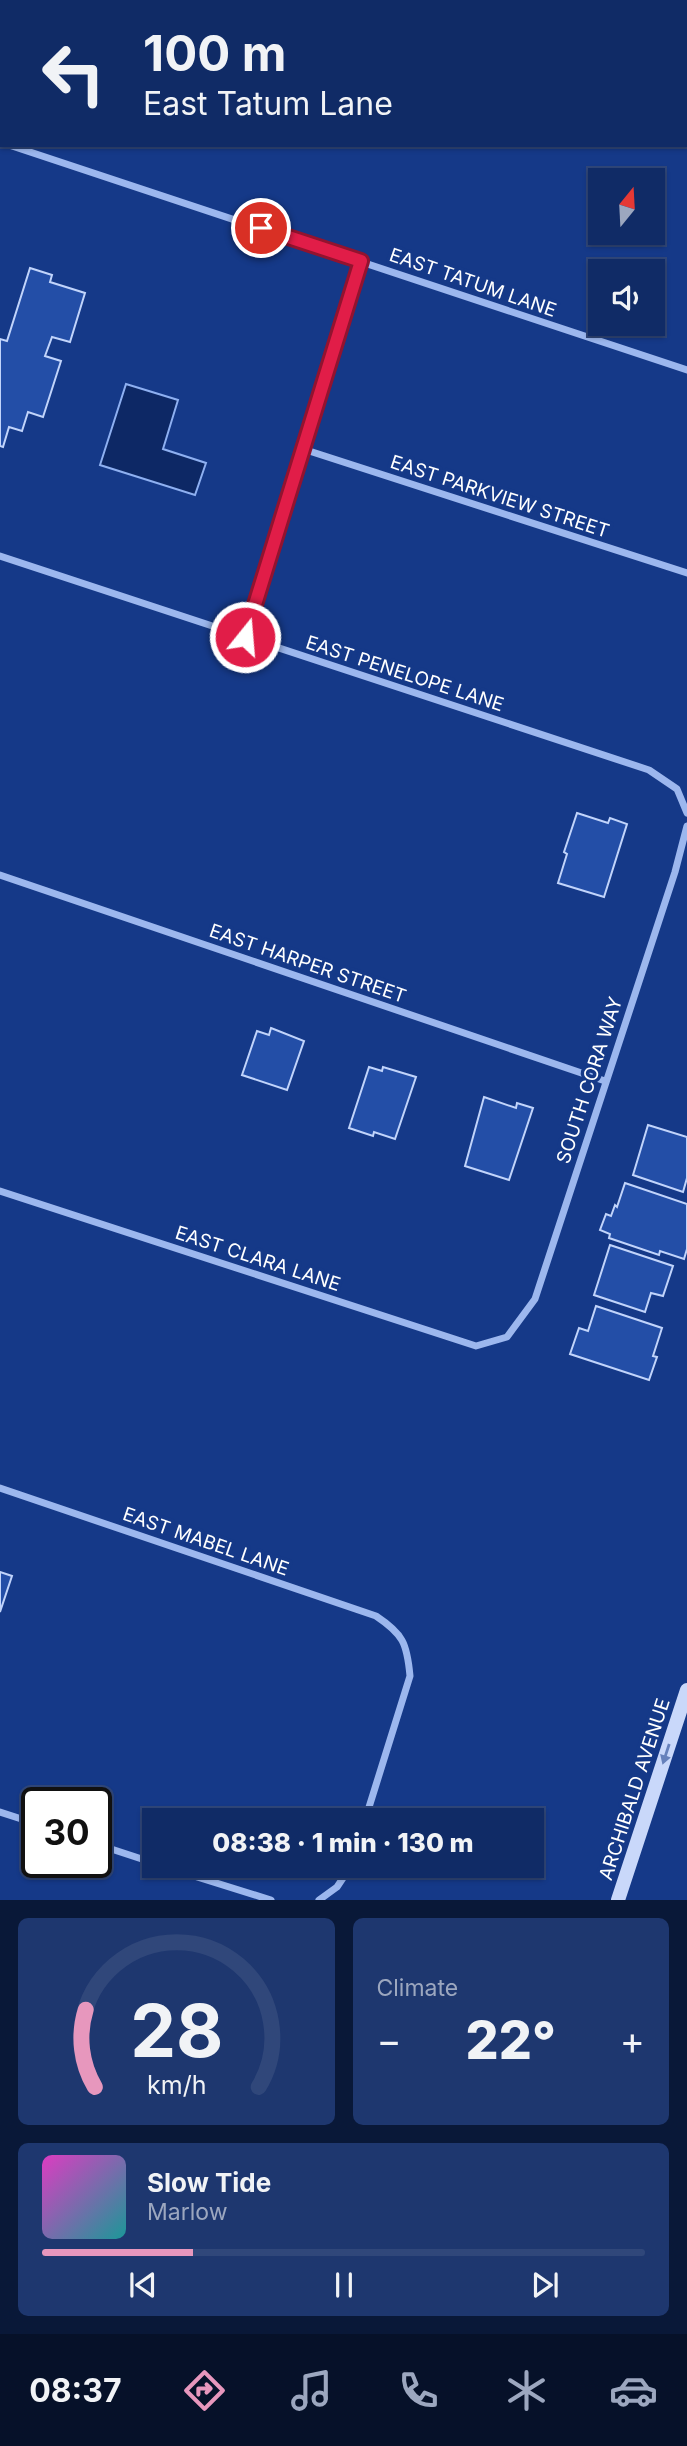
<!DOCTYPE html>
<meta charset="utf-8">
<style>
body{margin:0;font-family:Inter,sans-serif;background:#1e376f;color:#f1f3f6;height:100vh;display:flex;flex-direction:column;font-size:26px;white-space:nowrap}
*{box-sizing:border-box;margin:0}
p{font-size:23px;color:#9ca7bf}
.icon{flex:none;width:38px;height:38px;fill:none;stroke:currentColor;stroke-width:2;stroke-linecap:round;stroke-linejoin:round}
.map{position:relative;height:1900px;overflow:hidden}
.drawer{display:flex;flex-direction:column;gap:18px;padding:18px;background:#091838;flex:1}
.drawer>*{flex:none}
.banner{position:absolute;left:0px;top:0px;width:688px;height:147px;box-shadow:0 2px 5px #0004,0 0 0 2px #30477a;background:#102b66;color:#f1f3f6;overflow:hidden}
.needle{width:46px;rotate:18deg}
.tools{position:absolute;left:588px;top:168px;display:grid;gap:14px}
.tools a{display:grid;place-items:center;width:77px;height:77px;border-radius:0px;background:#102b66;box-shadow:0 2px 5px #0004,0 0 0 2px #30477a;font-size:35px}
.speed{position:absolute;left:21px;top:1787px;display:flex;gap:14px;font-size:35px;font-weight:700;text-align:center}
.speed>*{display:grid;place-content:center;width:91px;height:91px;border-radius:50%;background:#102b66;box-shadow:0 2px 5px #0004,0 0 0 2px #30477a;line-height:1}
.speed .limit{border:4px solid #111;border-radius:10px;background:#fff;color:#111}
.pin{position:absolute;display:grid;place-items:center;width:60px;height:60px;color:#fff;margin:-30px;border:4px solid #fff;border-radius:50%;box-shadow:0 2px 7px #0007}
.me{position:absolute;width:77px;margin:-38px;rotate:17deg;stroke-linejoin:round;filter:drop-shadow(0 0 5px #0008)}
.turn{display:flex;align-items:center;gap:24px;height:147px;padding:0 28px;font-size:32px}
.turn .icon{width:91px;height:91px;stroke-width:2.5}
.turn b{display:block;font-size:49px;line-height:60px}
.big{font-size:52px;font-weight:800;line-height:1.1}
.drawer .tile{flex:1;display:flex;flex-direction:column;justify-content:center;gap:10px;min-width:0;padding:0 24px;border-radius:10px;background:#1e376f}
.drawer .dial{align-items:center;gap:0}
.dial svg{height:182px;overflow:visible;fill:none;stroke:#30477a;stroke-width:7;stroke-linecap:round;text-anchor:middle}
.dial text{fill:#f1f3f6;stroke:none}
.song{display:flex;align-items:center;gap:21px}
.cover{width:84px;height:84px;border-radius:10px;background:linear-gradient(135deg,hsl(310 70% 55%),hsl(180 70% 35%))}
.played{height:7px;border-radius:4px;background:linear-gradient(90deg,#e797bd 25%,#30477a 25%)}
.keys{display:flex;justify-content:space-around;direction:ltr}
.heat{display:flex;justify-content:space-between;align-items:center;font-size:38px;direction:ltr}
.drawer .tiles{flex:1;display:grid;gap:18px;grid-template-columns:1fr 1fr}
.tile:last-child{grid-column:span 2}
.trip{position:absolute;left:142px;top:1808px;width:402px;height:70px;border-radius:0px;background:#102b66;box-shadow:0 2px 5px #0004,0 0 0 2px #30477a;font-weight:800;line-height:70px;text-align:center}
.dock{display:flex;height:112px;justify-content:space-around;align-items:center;background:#061129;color:#9ca7bf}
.dock .icon{width:49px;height:49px}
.dock .on{color:#e797bd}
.dock b{font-size:32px;color:#f1f3f6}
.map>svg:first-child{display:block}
.water{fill:#0d2865;stroke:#8eb0f1;stroke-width:2}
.building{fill:#234ea7;stroke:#c1d4fb;stroke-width:2}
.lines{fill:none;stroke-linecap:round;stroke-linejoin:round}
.minor{stroke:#9cb7ee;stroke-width:7}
.secondary{stroke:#c9d8fa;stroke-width:14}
.oneway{fill:#6681bb}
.route-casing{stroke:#92132f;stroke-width:18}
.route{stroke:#e11d48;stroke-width:12}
.labels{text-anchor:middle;stroke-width:7;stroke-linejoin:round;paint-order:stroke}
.street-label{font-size:19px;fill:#fff;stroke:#153988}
</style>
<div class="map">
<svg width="687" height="1900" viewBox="0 0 687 1900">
<rect width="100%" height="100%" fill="#153988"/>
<!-- water -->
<path class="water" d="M126,384L178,400L163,449L206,463L195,495L100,465Z"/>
<!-- building -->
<g class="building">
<path d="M30,268L52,275L50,282L85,293L70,342L52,337L45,356L61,361L43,417L28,412L22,431L9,427L3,447L0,446V339L7,341Z"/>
<path d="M577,813L608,823L610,818L627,824L604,897L558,883L567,854L564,852Z"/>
<path d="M271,1028L304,1041L287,1090L242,1075L257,1031L269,1035Z"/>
<path d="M369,1067L382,1071L383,1067L416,1077L395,1139L374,1132L373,1136L349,1128Z"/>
<path d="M484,1097L516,1108L517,1103L533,1108L509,1180L465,1166Z"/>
<path d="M648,1125L687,1137V1178L683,1192L633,1175Z"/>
<path d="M625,1183L687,1204V1249L684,1259L660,1251L659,1255L609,1238L610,1234L600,1230L606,1214L611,1216L615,1205L617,1207Z"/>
<path d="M610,1245L673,1266L663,1296L651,1293L645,1312L594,1295Z"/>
<path d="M596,1306L662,1328L653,1356L657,1357L649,1380L570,1354L579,1328L588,1331Z"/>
<path d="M0,1572L12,1576L0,1612Z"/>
</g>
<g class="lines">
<!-- minor -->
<g class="minor">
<path d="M549,0L554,2"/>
<path d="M686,46H687"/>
<path d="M0,142L2,143"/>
<path d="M9,145L687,370"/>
<path d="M303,449L687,573"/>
<path d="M0,556L649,770L677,789L687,813"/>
<path d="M245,637L361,261"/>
<path d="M0,875L605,1081"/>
<path d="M0,1191L476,1346L507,1337L535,1299L675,872L687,826"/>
<path d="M0,1488L376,1616C403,1634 407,1643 410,1676L365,1820"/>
<path d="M0,1812L37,1824"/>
<path d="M96,1844L154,1863"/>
<path d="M162,1866L271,1900"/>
<path d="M319,1900L337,1887L351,1866"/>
</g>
<!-- secondary -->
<path class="secondary" d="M618,1900L687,1690"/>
</g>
<!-- one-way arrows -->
<defs><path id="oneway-solid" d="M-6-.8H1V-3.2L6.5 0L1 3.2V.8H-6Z" transform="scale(1.75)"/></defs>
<use class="oneway" href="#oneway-solid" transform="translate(666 1754) rotate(108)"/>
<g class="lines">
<defs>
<path id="route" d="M245,637L361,261L261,228"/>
</defs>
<!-- route casing -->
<use href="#route" class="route-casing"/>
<!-- route -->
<use href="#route" class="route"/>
</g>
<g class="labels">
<!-- street labels -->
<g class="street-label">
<text transform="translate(473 282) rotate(19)" y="7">EAST TATUM LANE</text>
<text transform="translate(500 496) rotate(18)" y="7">EAST PARKVIEW STREET</text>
<text transform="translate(405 673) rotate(18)" y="7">EAST PENELOPE LANE</text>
<text transform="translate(308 963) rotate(19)" y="7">EAST HARPER STREET</text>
<text transform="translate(589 1080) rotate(-72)" y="7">SOUTH CORA WAY</text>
<text transform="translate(258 1258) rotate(18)" y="7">EAST CLARA LANE</text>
<text transform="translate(206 1541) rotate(19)" y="7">EAST MABEL LANE</text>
<text transform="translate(634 1789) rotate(-72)" y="7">ARCHIBALD AVENUE</text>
</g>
</g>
</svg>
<div class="tools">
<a><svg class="needle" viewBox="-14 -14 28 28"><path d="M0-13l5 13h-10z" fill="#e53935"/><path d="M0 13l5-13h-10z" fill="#9ca7bf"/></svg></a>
<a><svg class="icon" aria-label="sound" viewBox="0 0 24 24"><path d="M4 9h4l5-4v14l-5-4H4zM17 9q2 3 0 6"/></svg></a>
</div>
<div class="speed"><div class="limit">30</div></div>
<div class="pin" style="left:261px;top:228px;background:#d93025"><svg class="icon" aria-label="arrive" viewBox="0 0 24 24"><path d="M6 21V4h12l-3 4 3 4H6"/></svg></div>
<svg class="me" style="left:245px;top:637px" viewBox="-20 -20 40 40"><circle r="17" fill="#e11d48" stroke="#fff" stroke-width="3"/><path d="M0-11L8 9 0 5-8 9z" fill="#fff"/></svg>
<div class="trip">08:38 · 1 min · 130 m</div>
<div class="banner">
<div class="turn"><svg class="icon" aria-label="left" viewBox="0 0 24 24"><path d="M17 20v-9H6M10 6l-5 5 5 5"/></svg><div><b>100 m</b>East Tatum Lane</div></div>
</div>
</div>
<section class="drawer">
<div class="tiles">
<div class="tile dial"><svg viewBox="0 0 100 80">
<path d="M14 69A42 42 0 1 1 86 69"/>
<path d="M14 69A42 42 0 0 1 10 35" stroke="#e797bd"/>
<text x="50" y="56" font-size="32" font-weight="700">28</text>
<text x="50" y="72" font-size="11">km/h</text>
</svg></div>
<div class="tile"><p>Climate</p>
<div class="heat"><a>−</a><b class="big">22°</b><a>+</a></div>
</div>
<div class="tile">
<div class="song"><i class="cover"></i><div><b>Slow Tide</b><p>Marlow</p></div></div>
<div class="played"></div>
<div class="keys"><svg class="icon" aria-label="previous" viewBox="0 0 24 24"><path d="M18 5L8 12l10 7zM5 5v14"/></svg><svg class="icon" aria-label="pause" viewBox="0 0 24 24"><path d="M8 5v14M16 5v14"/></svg><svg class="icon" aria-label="next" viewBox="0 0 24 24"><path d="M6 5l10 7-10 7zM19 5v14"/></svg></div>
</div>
</div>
</section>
<nav class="dock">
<b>08:37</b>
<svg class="icon on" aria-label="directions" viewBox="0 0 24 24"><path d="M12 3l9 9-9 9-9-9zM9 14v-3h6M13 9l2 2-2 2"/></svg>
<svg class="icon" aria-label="music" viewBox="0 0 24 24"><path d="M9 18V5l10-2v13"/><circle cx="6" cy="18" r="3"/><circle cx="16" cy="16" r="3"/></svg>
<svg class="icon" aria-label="phone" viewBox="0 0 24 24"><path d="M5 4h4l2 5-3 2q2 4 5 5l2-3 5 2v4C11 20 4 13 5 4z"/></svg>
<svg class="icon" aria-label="climate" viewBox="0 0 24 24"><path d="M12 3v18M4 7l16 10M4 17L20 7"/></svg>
<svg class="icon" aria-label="car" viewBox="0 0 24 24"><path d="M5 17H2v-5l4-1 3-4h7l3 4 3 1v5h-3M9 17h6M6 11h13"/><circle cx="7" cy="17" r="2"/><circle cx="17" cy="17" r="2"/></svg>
</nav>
